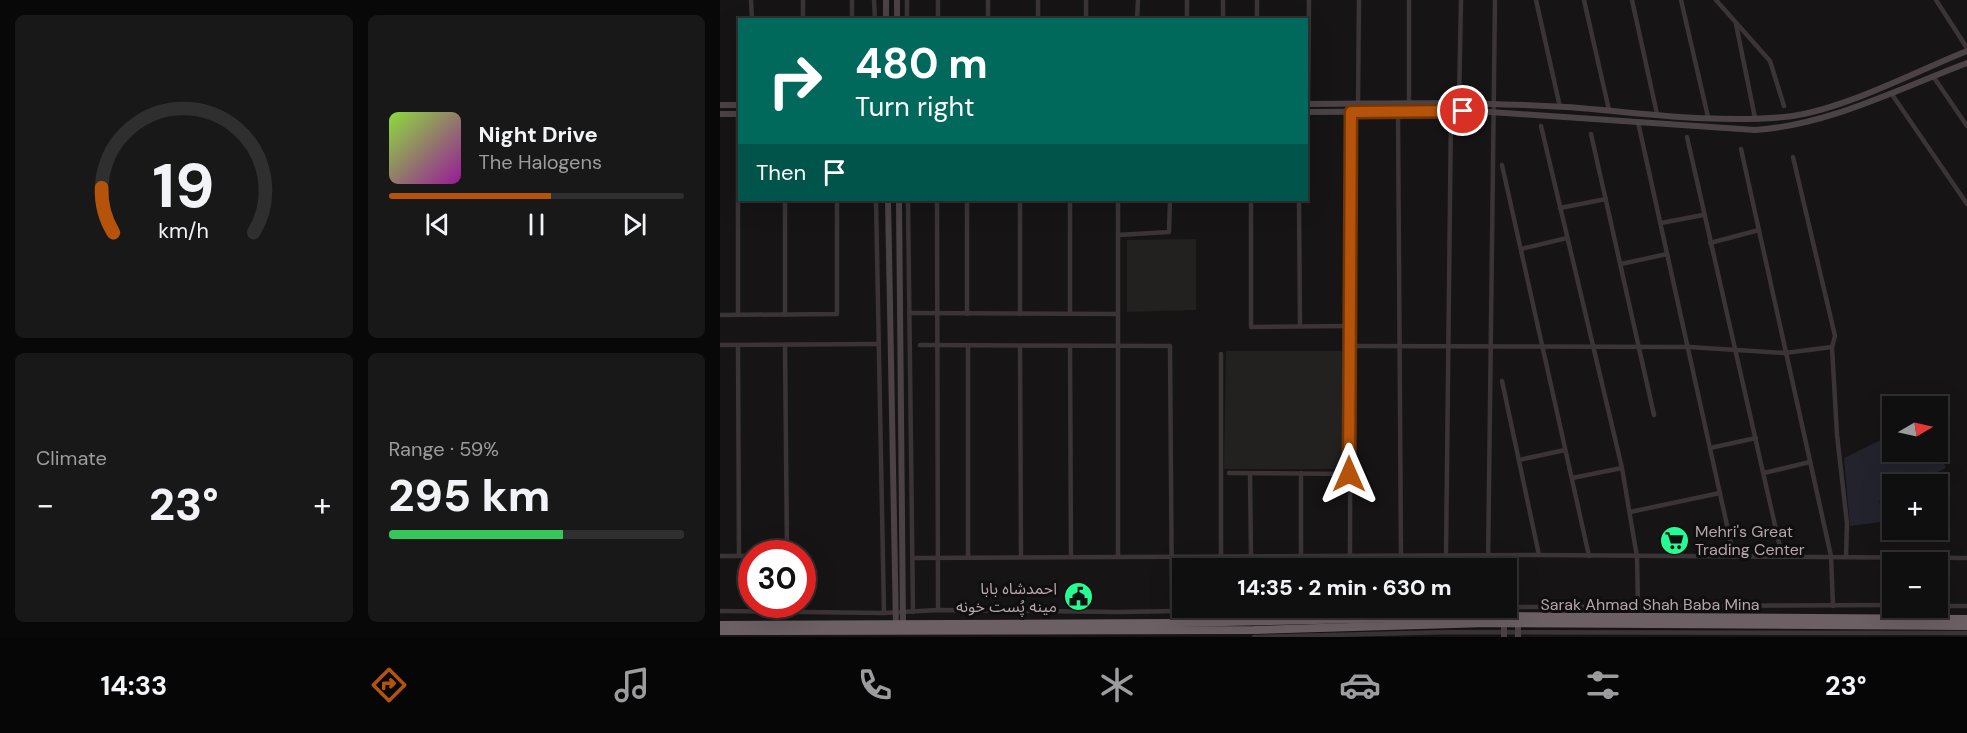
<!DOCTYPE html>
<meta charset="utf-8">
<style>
body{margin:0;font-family:"DM Sans","Noto Sans Arabic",sans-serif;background:#191818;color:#f1f3f6;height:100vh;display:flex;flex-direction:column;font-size:22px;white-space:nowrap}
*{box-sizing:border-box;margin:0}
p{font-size:20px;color:#9c9c9e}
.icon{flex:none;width:33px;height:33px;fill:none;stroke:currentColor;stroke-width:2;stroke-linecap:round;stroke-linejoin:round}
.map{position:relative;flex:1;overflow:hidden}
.panel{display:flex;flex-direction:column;gap:15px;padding:15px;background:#090808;width:720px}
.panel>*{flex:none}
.guide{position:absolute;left:18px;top:18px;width:570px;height:183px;border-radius:0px;box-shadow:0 6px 24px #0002,0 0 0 2px #302f2f;background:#00695c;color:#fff;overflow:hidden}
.needle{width:39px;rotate:81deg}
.tools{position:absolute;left:1162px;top:396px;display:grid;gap:12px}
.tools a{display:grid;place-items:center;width:66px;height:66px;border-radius:0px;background:#100f0f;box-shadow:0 6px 24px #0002,0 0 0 2px #302f2f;font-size:30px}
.speed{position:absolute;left:18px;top:540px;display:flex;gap:12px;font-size:30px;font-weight:700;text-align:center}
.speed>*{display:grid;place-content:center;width:78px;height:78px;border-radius:50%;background:#100f0f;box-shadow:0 6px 24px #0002,0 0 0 2px #302f2f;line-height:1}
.speed .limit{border:9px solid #d22;background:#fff;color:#111}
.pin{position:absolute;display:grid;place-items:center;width:51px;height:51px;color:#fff;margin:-26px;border:3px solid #fff;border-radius:50%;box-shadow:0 2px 6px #0007}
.me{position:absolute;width:66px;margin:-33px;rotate:0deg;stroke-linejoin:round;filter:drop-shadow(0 0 4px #0008)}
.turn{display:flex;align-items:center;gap:21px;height:126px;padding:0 18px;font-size:27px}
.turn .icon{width:78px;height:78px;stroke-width:2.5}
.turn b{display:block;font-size:42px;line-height:51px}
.then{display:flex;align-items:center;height:57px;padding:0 18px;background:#0003;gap:12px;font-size:22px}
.big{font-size:45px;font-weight:800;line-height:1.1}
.panel .card{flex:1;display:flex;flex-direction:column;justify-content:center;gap:9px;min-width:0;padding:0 21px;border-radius:9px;background:#191818}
.panel .dial{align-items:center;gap:0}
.dial svg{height:156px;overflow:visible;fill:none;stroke:#302f2f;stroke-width:7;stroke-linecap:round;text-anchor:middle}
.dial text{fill:#f1f3f6;stroke:none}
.song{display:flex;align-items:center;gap:18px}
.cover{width:72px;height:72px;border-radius:9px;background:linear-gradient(135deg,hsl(90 70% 55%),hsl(300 70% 35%))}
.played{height:6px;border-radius:3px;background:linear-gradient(90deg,#b45309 55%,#302f2f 55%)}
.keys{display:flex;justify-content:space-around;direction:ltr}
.heat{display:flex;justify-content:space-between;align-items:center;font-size:33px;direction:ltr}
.charge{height:9px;border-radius:4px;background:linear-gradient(90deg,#34c759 59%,#302f2f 0)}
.panel .tiles{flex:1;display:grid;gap:15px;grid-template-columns:repeat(2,1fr)}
.trip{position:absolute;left:452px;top:558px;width:345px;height:60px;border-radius:0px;background:#100f0f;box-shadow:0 6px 24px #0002,0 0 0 2px #302f2f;font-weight:800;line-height:60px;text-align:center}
.dock{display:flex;height:96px;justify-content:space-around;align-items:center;background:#060606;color:#9c9c9e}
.dock .icon{width:42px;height:42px}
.dock .active{color:#b45309}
.dock b{font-size:27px;color:#f1f3f6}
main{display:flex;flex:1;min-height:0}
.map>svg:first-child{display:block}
.built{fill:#232020}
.green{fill:#23232e}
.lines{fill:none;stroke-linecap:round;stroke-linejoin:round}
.street{stroke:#3b3436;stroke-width:4.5}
.secondary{stroke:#4b4246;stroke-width:6}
.highway{stroke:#6c6065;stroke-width:8}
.route-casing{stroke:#753606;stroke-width:15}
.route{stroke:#b45309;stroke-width:10}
.labels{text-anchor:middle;stroke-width:6;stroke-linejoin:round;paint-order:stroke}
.poi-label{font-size:16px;fill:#b7a4ad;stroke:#100f0f;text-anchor:start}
.street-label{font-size:16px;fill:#b7a4ad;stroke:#100f0f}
</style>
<main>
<section class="panel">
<div class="tiles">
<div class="card dial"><svg viewBox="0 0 100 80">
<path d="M14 69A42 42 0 1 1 86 69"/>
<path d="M14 69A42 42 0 0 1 8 46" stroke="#b45309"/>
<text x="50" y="56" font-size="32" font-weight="700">19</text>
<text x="50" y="72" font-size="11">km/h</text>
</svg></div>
<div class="card">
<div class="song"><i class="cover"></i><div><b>Night Drive</b><p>The Halogens</p></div></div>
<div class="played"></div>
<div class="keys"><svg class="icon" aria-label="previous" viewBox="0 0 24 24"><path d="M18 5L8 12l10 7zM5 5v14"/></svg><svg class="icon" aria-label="pause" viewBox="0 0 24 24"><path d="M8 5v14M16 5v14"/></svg><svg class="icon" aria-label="next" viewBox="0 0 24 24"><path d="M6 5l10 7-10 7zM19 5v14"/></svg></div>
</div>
<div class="card"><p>Climate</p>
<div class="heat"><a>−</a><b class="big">23°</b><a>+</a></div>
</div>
<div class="card"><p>Range · 59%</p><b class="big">295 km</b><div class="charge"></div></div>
</div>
</section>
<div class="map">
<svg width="1247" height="637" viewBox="0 0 1247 637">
<rect width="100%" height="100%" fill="#161414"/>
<!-- built -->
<g class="built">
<path d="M476,239V310L407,312V240Z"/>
<path d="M506,351H624L623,469H504Z"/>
</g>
<!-- green -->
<path class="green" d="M1173,434V452H1218L1226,468L1192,484H1173V494L1159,501L1169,521L1130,526L1124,458Z"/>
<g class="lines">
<!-- street -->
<g class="street">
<path d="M31,0L32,20"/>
<path d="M83,0V20"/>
<path d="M154,0L155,20"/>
<path d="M187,0V20"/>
<path d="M318,0V20"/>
<path d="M366,0V20"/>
<path d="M467,0V20"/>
<path d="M689,0V103"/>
<path d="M816,0L840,107"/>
<path d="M864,0L889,110"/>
<path d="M912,0L937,114"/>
<path d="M961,0L988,117"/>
<path d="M996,0L1050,61L1064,106"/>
<path d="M1216,0L1247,48"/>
<path d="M132,20V0"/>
<path d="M218,20V0"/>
<path d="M268,20V0"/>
<path d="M417,20L418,0"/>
<path d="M503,20V0"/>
<path d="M537,20V0"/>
<path d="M1016,24L1035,118"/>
<path d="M1213,76L1247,126"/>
<path d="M1171,93L1247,204"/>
<path d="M739,102L741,0"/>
<path d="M638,103L639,0"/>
<path d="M588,104L589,0"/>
<path d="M678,112L681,556"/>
<path d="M918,122L1014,557"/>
<path d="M821,126L902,468L917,557L918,607"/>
<path d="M871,134L934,415"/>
<path d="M967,137L1062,556"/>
<path d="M1021,149L1111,556L1113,606"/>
<path d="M1073,157L1115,336L1112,347L1117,435L1127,523L1126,557"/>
<path d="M782,165L869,556"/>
<path d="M65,200V315"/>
<path d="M156,200L164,613"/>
<path d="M188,200L193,612"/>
<path d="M217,200L218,610"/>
<path d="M247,200V314"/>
<path d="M300,200V314"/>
<path d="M350,200V314"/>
<path d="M398,200V556"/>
<path d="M531,200V327L630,326"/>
<path d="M579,200L580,326"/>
<path d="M840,208L886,199"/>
<path d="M941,223L983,215"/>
<path d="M398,235L449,232L450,200"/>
<path d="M990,243L1039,230"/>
<path d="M801,249L847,238"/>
<path d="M901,264L947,254"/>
<path d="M189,313L398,314"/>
<path d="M0,315L117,314V200"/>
<path d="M18,315V114"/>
<path d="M0,345L158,344"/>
<path d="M18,345L19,556"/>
<path d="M65,345L67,554"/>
<path d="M200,345L450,346L452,611"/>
<path d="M248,345V556"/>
<path d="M300,346L301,556"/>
<path d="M350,346L351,556"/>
<path d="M630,346L969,347L1065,353L1112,347"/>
<path d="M782,381L819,555"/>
<path d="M990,448L1036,438"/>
<path d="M799,460L845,450"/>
<path d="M509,473L629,474"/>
<path d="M530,473L531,556"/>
<path d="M581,473V556"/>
<path d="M1044,473L1090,462"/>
<path d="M852,478L902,468"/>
<path d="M910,512L1000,493"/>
<path d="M0,556H32"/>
<path d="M630,556L631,112"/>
<path d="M726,556L731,111"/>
<path d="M501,557V354"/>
<path d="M194,558L819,555L1247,558"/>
<path d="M768,568L775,0"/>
<path d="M1218,606H1247"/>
<path d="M786,607L1173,605"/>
<path d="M0,611L164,613L218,610L398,612L633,608"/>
<path d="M1184,620V608"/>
<path d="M534,637L730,632L1247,633"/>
</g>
<!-- secondary -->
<g class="secondary">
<path d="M166,0V20"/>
<path d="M177,0V20"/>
<path d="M586,104C673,103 759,102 846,107C917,112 992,124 1064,117C1119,112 1194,72 1247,51"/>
<path d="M0,105H20"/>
<path d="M586,112L756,111L1035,130C1109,125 1178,89 1247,63"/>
<path d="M0,114H20"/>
<path d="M168,200L176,628"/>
<path d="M179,200L183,626"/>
<path d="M784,637V623"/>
<path d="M798,637V624"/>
</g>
<!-- highway -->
<g class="highway">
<path d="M0,625L458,623L784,616L1247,619"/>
<path d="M0,631L534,630L767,623L1247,626"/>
</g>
</g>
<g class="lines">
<defs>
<path id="route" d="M629,474L631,112L743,111"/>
</defs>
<!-- route casing -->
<use href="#route" class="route-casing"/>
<!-- route -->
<use href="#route" class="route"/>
</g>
<!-- icons -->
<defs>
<symbol id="supermarket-disc" viewBox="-11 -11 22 22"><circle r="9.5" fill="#25fc94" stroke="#100f0f"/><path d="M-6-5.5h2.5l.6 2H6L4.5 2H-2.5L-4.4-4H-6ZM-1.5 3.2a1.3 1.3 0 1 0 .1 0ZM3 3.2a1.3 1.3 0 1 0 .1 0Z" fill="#111"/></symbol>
<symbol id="civic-disc" viewBox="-11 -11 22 22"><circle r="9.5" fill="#25fc94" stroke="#100f0f"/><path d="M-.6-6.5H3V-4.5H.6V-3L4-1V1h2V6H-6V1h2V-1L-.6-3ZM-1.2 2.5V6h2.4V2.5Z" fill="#111"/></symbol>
</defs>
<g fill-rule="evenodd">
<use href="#supermarket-disc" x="938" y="524" width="33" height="33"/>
<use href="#civic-disc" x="342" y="580" width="33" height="33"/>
</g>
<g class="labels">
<!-- poi labels -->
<g class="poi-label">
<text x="975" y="537">Mehri's Great<tspan x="975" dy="18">Trading Center</tspan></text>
<text x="337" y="594" text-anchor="end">احمدشاه بابا<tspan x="337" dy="18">مینه پُست خونه</tspan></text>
</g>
<!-- street labels -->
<g class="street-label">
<text x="930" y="610">Sarak Ahmad Shah Baba Mina</text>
</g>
</g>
</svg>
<div class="tools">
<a><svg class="needle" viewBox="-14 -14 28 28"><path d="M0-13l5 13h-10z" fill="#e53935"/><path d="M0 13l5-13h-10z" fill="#9c9c9e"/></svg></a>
<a>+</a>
<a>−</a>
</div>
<div class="speed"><div class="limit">30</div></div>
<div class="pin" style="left:743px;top:111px;background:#d93025"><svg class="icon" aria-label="arrive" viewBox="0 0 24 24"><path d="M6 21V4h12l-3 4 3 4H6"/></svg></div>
<svg class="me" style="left:629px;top:474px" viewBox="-20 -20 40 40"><path d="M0-17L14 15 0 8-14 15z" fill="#b45309" stroke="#fff" stroke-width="4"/></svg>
<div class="trip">14:35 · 2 min · 630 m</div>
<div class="guide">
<div class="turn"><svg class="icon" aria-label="right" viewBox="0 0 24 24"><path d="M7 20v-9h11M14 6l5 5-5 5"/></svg><div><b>480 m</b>Turn right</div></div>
<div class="then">Then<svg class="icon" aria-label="arrive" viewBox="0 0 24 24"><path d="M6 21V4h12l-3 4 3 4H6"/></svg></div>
</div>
</div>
</main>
<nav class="dock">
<b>14:33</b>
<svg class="icon active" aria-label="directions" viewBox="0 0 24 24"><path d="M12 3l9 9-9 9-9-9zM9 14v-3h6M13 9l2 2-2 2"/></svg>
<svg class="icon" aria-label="music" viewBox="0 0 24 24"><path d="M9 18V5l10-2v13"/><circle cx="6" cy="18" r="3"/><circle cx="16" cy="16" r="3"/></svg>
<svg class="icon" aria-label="phone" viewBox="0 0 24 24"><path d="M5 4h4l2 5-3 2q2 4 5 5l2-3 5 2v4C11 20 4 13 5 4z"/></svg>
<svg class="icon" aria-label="climate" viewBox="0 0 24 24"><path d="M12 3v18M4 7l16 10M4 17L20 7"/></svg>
<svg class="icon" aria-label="car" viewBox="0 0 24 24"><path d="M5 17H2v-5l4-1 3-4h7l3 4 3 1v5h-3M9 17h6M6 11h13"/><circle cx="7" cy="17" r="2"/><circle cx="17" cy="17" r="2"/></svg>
<svg class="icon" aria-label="filters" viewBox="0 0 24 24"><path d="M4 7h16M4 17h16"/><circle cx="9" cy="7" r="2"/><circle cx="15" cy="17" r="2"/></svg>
<b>23°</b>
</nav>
